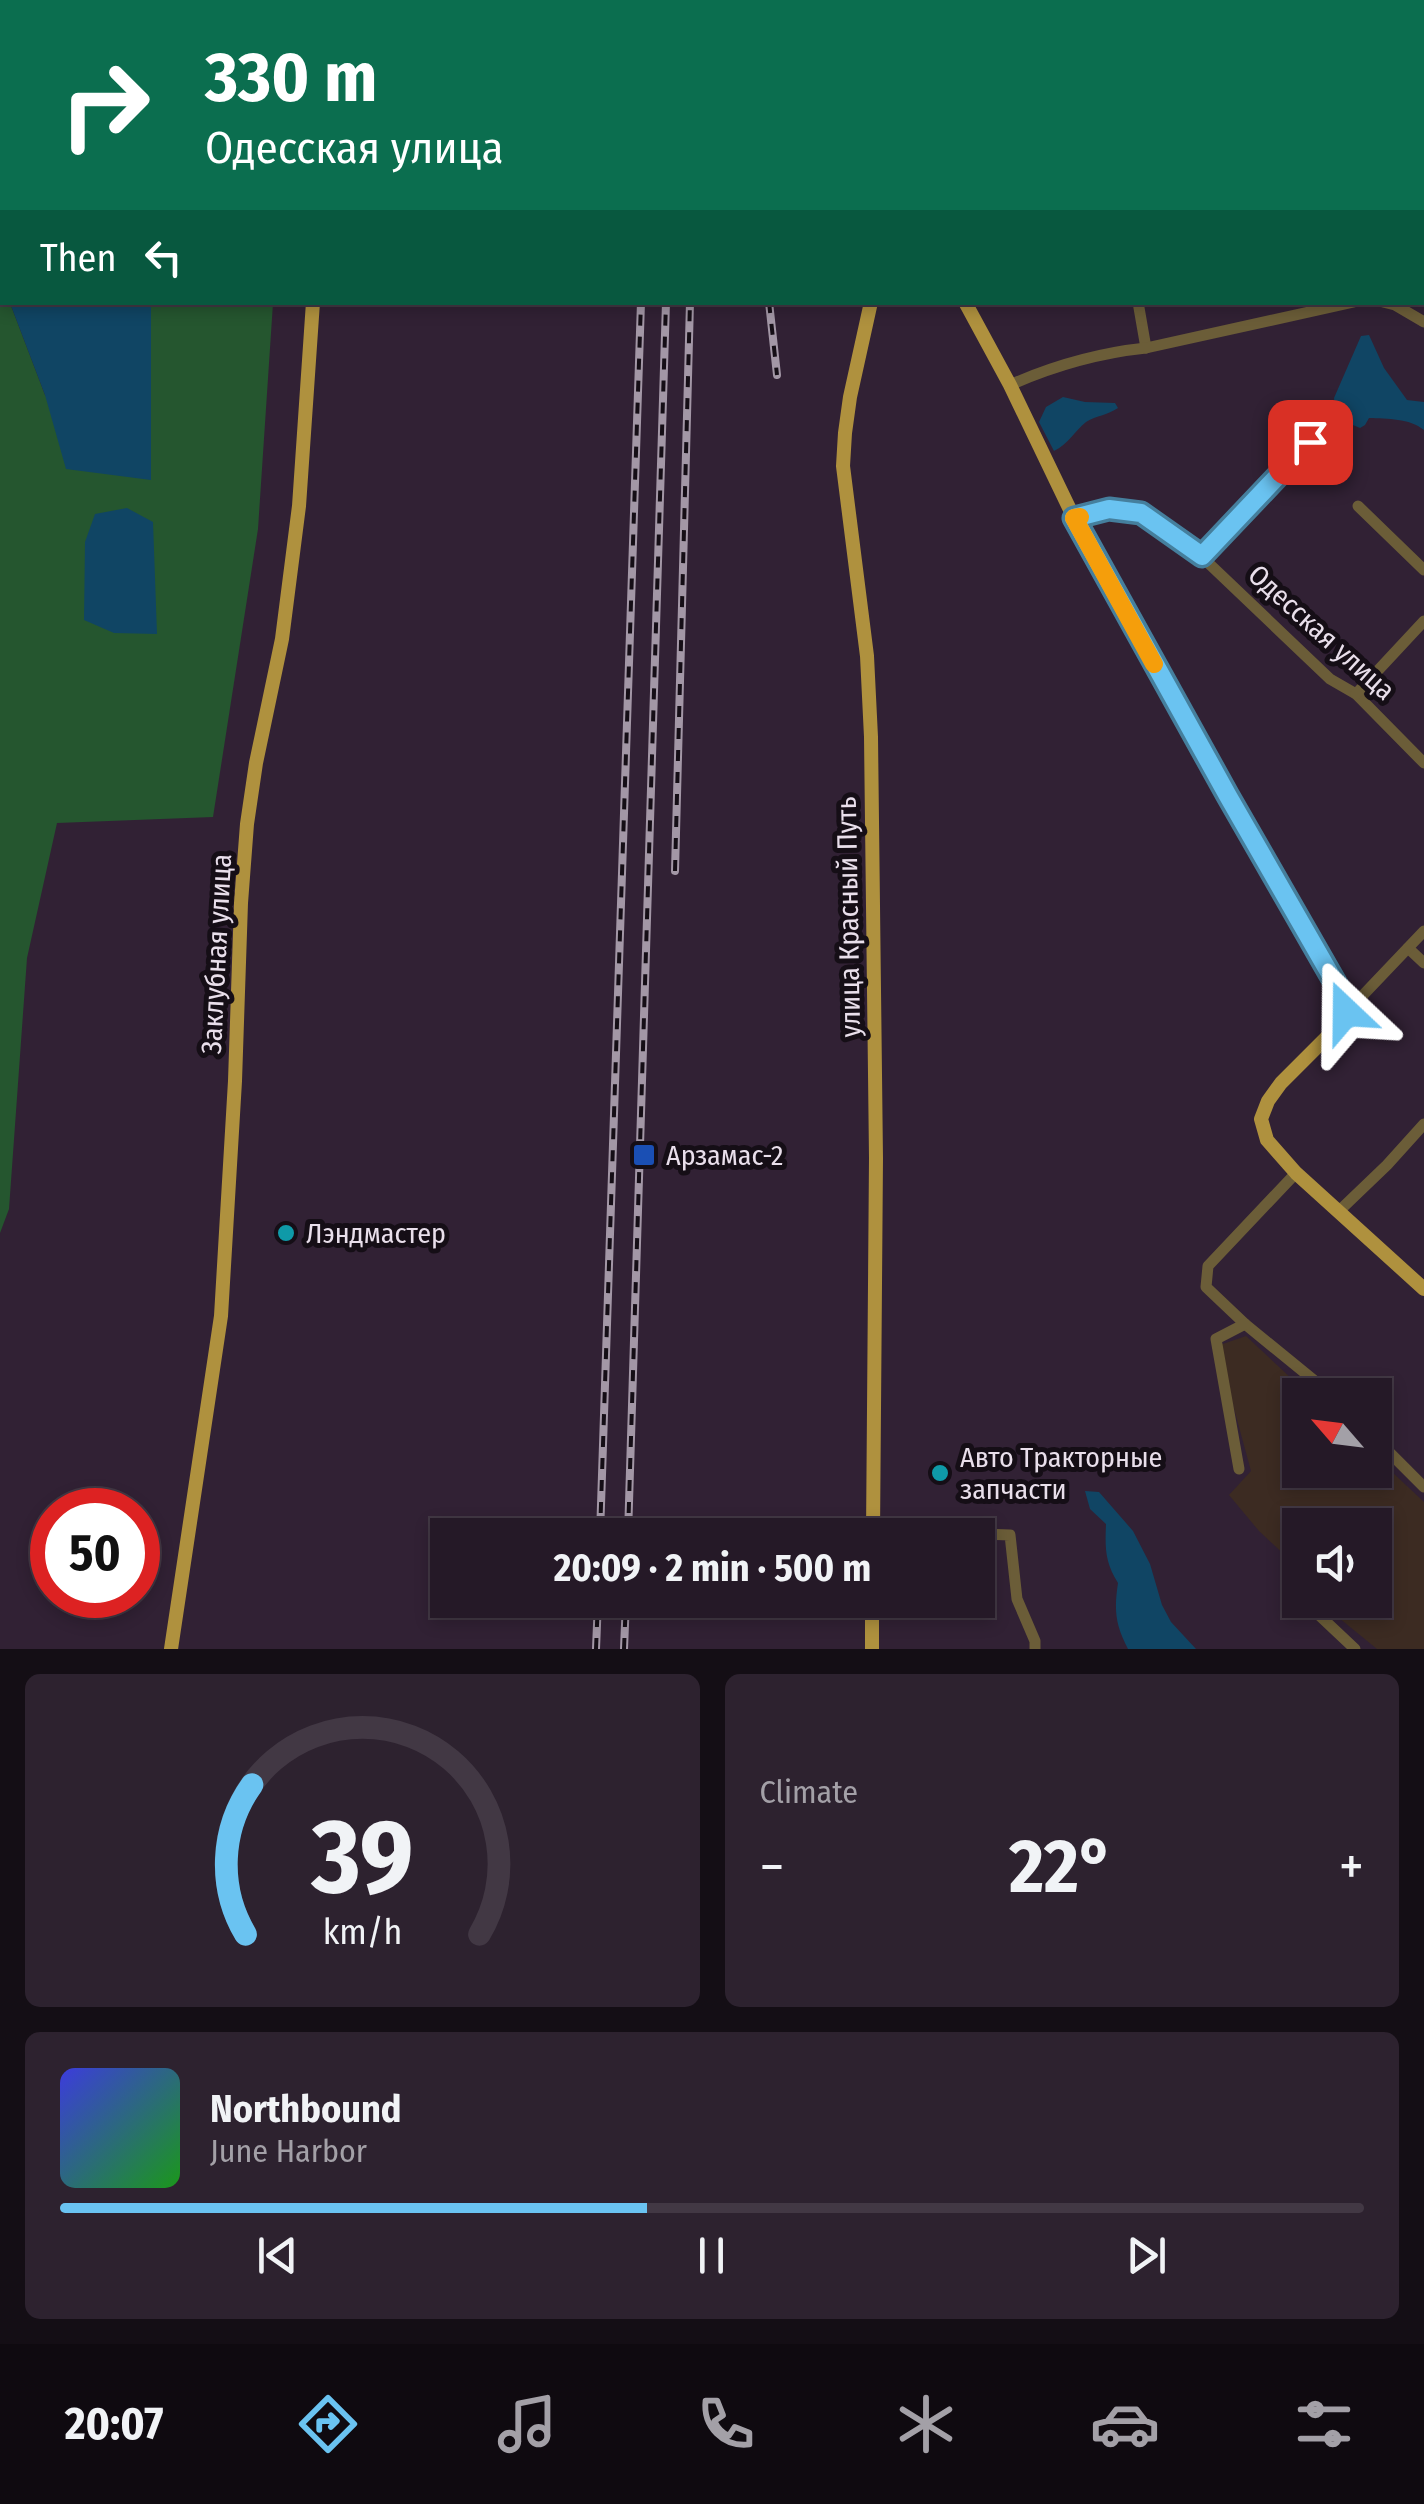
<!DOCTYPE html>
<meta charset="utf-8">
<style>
body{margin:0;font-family:"Fira Sans Condensed",sans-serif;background:#2d222f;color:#f1f3f6;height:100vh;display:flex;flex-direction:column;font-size:38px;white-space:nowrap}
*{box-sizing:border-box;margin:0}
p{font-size:32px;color:#a3a0a7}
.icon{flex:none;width:55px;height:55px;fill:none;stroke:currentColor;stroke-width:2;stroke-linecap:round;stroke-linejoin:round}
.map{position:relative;height:1649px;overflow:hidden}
.side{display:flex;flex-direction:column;gap:25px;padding:25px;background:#140e15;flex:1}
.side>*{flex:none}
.guide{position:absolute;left:0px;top:0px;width:1425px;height:305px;box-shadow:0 5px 15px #0003,0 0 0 2px #423844;background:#0b6e4f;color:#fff;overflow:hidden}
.needle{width:65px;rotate:298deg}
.tools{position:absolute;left:1282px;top:1378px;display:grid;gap:20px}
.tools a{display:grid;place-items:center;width:110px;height:110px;border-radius:0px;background:#251927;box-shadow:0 5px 15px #0003,0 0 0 2px #423844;font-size:50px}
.speed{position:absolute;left:30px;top:1488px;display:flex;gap:20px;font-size:50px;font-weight:700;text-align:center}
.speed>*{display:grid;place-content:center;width:130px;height:130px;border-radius:50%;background:#251927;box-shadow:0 5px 15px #0003,0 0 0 2px #423844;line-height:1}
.speed .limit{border:15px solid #d22;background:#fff;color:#111}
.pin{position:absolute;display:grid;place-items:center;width:85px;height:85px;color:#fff;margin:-42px;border-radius:20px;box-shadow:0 5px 15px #0006}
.me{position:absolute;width:110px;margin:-55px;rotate:337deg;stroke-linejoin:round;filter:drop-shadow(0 0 8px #0008)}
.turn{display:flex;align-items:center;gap:35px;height:210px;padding:0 40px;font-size:45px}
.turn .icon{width:130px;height:130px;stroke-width:2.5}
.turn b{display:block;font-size:70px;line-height:85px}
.then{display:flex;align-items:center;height:95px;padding:0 40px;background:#0003;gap:20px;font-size:38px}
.big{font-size:75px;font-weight:700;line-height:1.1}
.side .tile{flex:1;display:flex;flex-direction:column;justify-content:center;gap:15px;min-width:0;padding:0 35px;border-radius:15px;background:#2d222f}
.side .dial{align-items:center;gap:0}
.dial svg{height:260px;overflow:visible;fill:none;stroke:#423844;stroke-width:7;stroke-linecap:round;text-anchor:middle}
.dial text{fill:#f1f3f6;stroke:none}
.song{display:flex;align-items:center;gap:30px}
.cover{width:120px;height:120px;border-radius:15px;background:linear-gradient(135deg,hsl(240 70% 55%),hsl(120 70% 35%))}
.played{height:10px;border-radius:5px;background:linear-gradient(90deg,#6ac3f1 45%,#423844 45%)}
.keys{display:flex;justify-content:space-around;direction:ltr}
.heat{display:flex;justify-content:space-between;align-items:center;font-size:55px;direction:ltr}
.side .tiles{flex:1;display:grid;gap:25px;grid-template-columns:1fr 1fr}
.tile:last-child{grid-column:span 2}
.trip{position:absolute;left:430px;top:1518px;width:565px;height:100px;border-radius:0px;background:#251927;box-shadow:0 5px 15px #0003,0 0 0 2px #423844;font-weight:700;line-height:100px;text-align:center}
.tabs{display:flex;height:160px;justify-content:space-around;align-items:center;background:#0f0a10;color:#a3a0a7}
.tabs .icon{width:70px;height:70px}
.tabs .selected{color:#6ac3f1}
.tabs b{font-size:45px;color:#f1f3f6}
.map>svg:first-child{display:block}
.education{fill:#3c2b22}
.green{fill:#25562f}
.water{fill:#104564}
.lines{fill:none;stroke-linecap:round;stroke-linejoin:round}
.minor{stroke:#6b5d38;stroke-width:11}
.major{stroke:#af913e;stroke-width:14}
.rail-casing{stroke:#a397a6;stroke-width:8}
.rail{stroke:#150e16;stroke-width:4;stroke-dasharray:11;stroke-linecap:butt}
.route-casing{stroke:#457f9d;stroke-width:25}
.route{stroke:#6ac3f1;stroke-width:18}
.slow{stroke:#f59e0b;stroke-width:18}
.transit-dot{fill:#1a4fb4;stroke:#150e16;stroke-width:4}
.culture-dot{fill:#0f9aa8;stroke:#150e16;stroke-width:4}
.labels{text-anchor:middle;stroke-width:10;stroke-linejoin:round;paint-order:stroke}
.street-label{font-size:28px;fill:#e9dfeb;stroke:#150e16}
.poi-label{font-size:28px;fill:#e9dfeb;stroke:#150e16;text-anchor:start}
</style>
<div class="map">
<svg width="1424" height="1649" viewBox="0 0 1424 1649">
<rect width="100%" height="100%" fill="#312134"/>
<!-- education -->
<path class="education" d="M1246,1336L1309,1395H1300V1470H1375V1456L1424,1502V1649H1377L1317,1600H1375V1525H1300V1586L1291,1561L1259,1531L1229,1495L1251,1471L1217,1346Z"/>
<!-- green -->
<path class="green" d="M0,25L2,26V302L10,303L45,395L151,479V303H273L258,529L213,817L57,823L27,958L9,1209L0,1233Z"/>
<!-- water -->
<g class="water">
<path d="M10,303H151V480L66,469L45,395Z"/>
<path d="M1369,335L1384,368L1407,400L1424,402V430C1409,418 1388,419 1369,418L1365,425L1360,428L1336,418L1334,398L1361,336Z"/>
<path d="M1063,397L1085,402L1115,403L1118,408C1108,415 1095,416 1086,422C1074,432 1068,444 1054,451L1039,422L1046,407Z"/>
<path d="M127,508L153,522L157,634L114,633L84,620L85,542L95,514Z"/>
<path d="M1085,1491L1099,1492L1133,1531L1150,1564L1162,1605L1171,1622L1196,1649H1128C1115,1624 1114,1610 1118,1583C1105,1562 1105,1549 1106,1524L1090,1509Z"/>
</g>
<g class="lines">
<!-- minor -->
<g class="minor">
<path d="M1422,111H1424"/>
<path d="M1138,302L1146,348"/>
<path d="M1383,302L1395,305L1424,322"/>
<path d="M1010,385C1053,366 1098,353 1146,348L1354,302"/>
<path d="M1358,506L1424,570"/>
<path d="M1074,518L1109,509L1141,513L1201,556L1330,679L1356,694L1424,763"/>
<path d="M1201,556L1310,441"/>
<path d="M1356,694L1424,621"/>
<path d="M1408,948L1424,963"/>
<path d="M1346,1013L1424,931"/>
<path d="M1296,1173L1208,1266L1206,1287L1245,1324L1332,1395"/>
<path d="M1338,1212L1387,1165L1424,1124"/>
<path d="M1375,1438L1424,1487"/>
<path d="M1239,1469L1216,1339L1245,1324"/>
<path d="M873,1530L1010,1535L1017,1599L1035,1641V1649"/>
<path d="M1303,1600L1355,1649"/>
</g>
<!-- major -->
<g class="major">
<path d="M286,0L287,2"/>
<path d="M818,0L820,2"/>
<path d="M871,302L850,397L845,433L843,466L867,656L871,737L876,1158L873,1535"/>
<path d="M965,302L1010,385L1074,518L1228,796L1341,993L1346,1013L1344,1018L1332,1032L1281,1083L1268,1101L1261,1119L1267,1140L1296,1173L1424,1289"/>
<path d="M171,1649L221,1316L235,1081L241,903L247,824L256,763L282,639L299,506L313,302"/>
<path d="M872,1649V1600"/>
</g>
<defs>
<g id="rail">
<path d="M691,0V2"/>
<path d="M601,2L602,0"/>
<path d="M651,2V0"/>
<path d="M813,2L814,0"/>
<path d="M1422,135L1424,136"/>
<path d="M769,302L777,375"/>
<path d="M675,871L690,302"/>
<path d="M600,1535L641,302"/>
<path d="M628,1535L666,302"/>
<path d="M596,1649L598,1600"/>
<path d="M624,1649L626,1600"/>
</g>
</defs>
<!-- rail casing -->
<use href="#rail" class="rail-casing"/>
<!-- rail -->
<use href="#rail" class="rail"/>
</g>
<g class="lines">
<defs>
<path id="route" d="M1310,442L1202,556L1141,513L1109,509L1074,518L1228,796L1341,993L1346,1012"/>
</defs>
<!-- route casing -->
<use href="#route" class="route-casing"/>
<!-- route -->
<use href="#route" class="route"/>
<!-- slow -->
<path class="slow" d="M1080,517L1074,518L1154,664"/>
</g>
<!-- markers -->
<rect class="transit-dot" x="632" y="1143" width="24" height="24" rx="5"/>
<g class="culture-dot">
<circle cx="286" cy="1233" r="10"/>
<circle cx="940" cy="1473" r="10"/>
</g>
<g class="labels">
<!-- street labels -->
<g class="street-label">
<text transform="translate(1322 632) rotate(42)" y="10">Одесская улица</text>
<text transform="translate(848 917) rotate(-91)" y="10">улица Красный Путь</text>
<text transform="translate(216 954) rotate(-87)" y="10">Заклубная улица</text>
</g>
<!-- poi labels -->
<g class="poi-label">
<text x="666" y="1165">Арзамас-2</text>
<text x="306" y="1243">Лэндмастер</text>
<text x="960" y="1467">Авто Тракторные<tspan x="960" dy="32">запчасти</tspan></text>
</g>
</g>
</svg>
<div class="tools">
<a><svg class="needle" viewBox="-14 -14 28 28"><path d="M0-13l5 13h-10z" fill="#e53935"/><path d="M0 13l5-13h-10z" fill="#a3a0a7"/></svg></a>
<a><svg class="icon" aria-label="sound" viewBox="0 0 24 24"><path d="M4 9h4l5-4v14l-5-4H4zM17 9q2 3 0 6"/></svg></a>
</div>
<div class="speed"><div class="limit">50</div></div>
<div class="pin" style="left:1310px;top:442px;background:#d93025"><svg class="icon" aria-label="arrive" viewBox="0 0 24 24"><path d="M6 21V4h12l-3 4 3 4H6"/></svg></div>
<svg class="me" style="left:1346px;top:1012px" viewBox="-20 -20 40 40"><path d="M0-17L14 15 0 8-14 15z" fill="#6ac3f1" stroke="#fff" stroke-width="4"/></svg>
<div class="trip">20:09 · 2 min · 500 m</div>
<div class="guide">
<div class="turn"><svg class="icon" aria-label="right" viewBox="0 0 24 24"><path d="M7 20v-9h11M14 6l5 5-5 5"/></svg><div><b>330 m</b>Одесская улица</div></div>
<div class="then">Then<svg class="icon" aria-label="left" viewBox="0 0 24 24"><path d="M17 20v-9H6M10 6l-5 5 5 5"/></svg></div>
</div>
</div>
<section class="side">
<div class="tiles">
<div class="tile dial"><svg viewBox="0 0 100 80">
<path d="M14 69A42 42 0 1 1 86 69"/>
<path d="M14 69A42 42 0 0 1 16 23" stroke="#6ac3f1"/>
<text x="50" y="56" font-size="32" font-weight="700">39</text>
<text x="50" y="72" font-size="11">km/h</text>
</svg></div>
<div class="tile"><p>Climate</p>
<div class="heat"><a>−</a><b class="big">22°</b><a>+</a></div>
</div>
<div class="tile">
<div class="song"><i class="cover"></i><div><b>Northbound</b><p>June Harbor</p></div></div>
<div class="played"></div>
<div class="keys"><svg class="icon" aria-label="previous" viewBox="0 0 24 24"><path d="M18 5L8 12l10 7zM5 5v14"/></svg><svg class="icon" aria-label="pause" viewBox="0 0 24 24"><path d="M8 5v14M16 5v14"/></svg><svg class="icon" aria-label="next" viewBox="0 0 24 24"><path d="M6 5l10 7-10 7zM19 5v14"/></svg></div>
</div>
</div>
</section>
<nav class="tabs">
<b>20:07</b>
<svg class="icon selected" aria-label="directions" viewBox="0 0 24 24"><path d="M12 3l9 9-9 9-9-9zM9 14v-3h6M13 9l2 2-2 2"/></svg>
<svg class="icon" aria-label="music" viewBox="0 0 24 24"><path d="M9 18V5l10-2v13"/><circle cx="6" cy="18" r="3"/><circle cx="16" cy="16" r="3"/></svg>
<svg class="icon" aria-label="phone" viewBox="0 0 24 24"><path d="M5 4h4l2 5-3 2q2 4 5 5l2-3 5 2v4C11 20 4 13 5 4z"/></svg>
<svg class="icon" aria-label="climate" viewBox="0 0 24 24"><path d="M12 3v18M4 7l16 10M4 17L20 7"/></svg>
<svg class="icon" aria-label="car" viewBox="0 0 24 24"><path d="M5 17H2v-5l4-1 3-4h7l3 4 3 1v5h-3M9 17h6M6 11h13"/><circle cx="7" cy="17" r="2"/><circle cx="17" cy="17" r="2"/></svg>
<svg class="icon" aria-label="filters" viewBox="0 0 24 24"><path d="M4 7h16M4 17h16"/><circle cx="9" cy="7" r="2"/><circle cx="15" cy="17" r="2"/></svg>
</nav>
